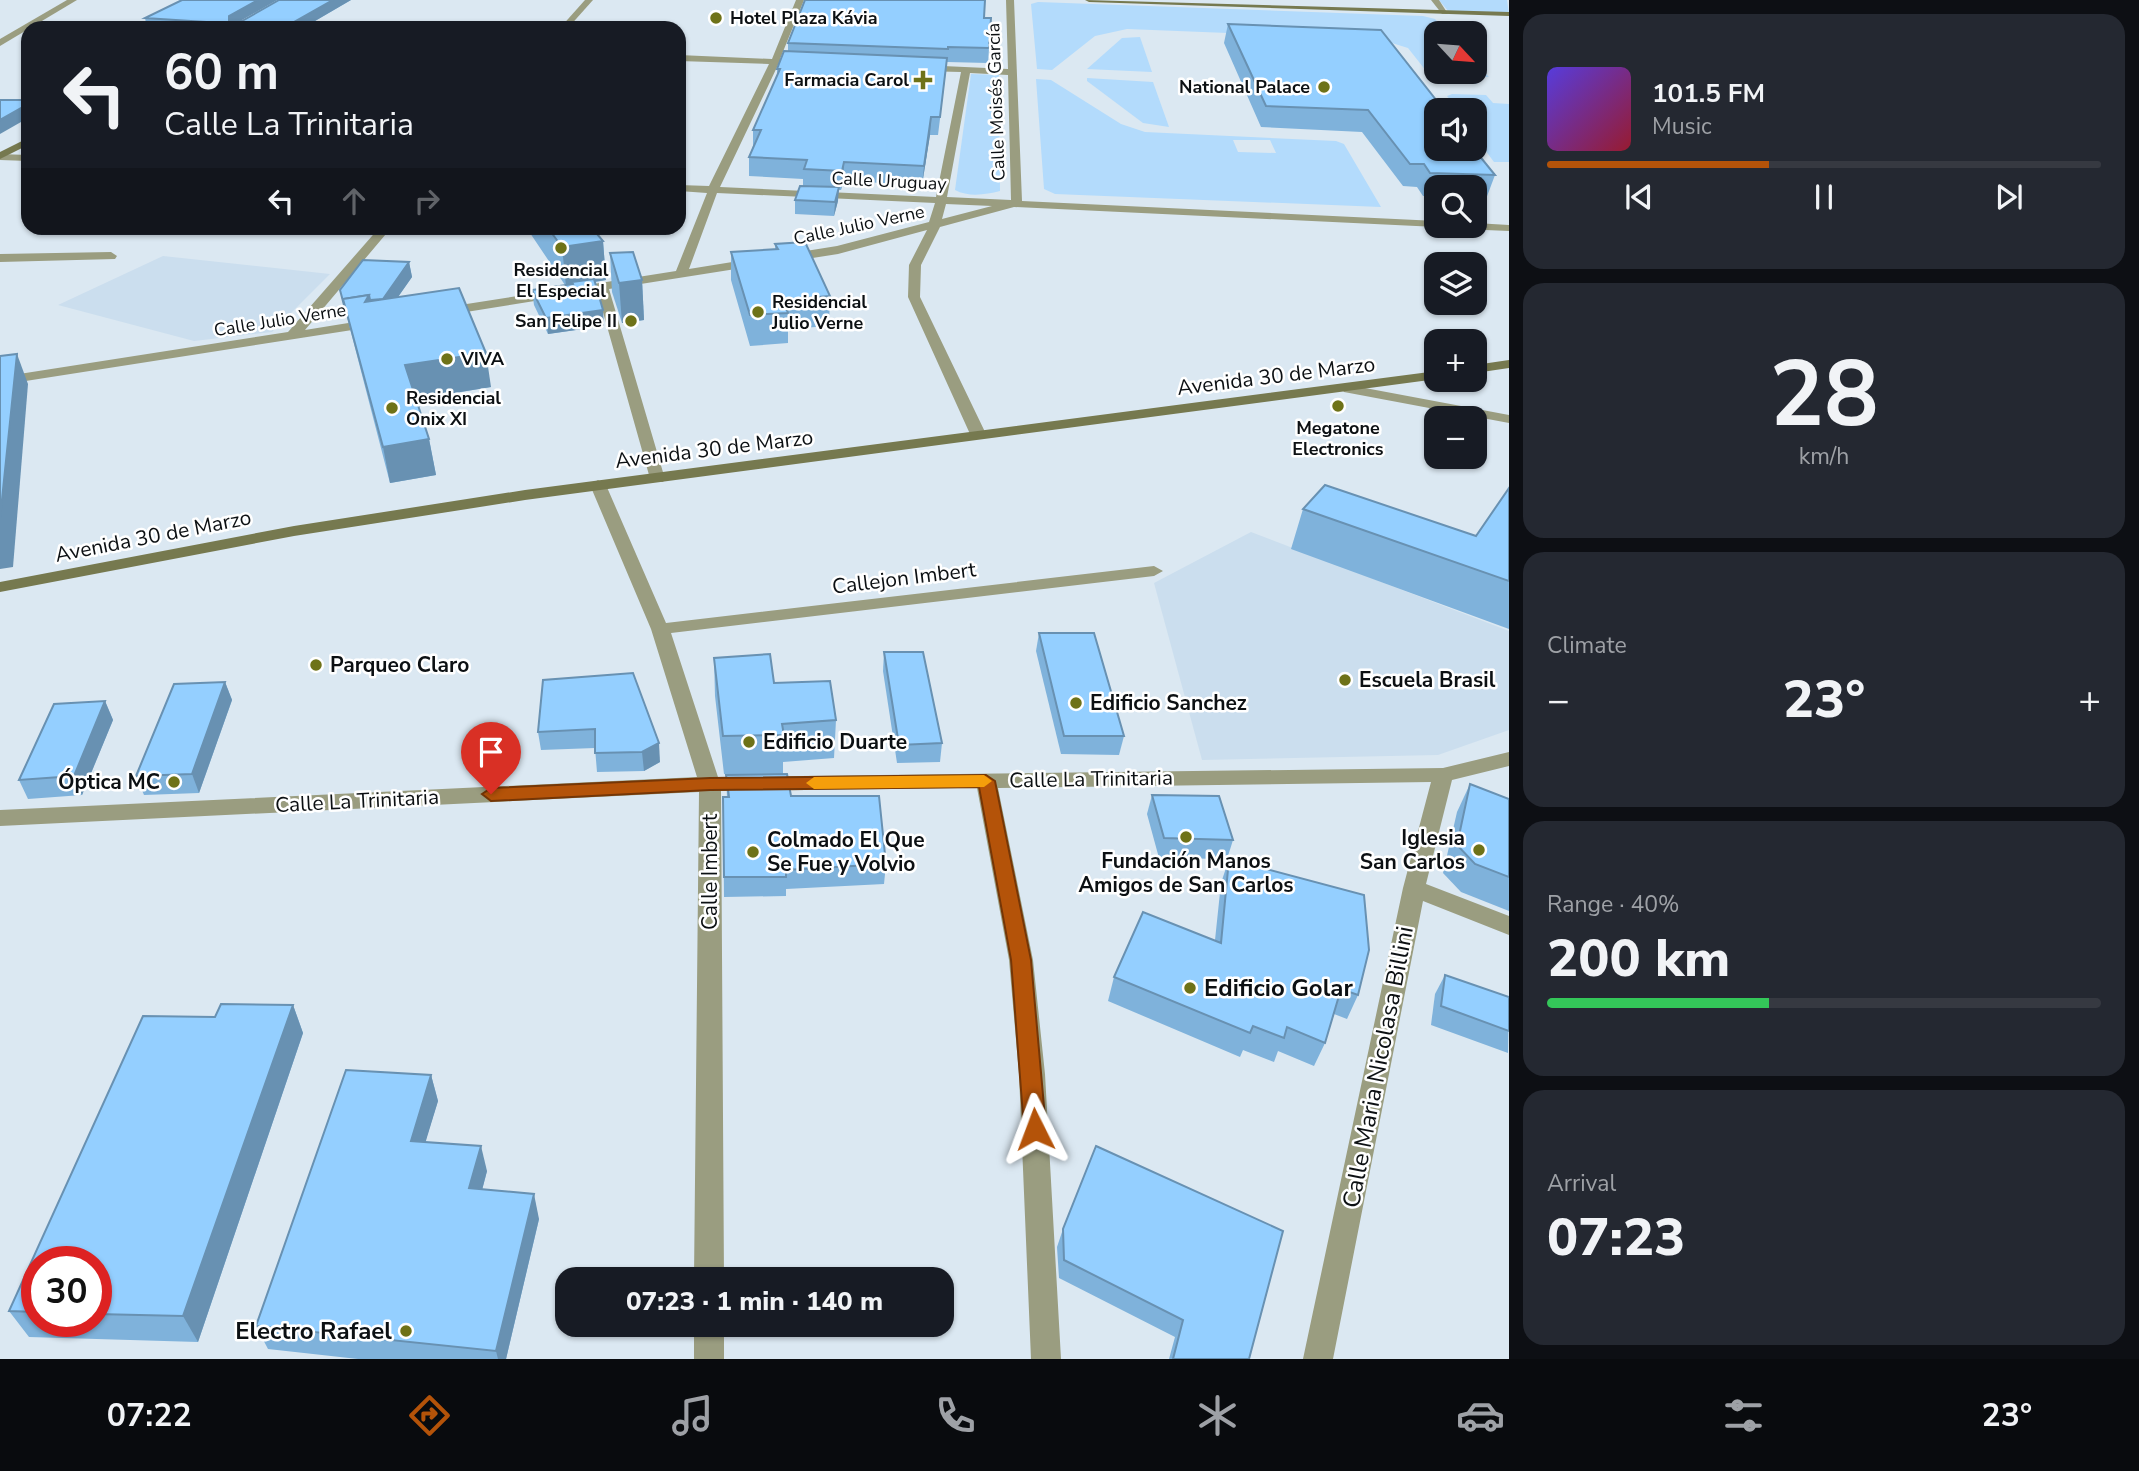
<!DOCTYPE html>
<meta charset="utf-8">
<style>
body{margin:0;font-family:"Nunito Sans",sans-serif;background:#242831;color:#f1f3f6;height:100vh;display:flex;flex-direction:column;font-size:26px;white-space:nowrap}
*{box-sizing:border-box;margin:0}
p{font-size:23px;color:#9ea1a6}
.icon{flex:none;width:38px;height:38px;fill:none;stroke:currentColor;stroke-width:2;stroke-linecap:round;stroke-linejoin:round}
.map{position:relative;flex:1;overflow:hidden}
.side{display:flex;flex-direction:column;gap:14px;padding:14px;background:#0d0f14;width:630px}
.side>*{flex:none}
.banner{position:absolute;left:21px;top:21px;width:665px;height:214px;border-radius:21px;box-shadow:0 2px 5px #0004;background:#171b24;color:#f1f3f6;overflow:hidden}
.needle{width:46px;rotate:116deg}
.buttons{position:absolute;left:1424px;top:21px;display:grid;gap:14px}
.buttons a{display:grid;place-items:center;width:63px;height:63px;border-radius:14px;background:#171b24;box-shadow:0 2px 5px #0004;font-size:35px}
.speed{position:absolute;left:21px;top:1246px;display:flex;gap:14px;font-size:35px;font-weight:700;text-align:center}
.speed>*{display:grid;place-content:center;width:91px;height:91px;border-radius:50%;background:#171b24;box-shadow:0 2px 5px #0004;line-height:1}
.speed .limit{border:10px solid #d22;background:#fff;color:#111}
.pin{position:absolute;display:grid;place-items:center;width:60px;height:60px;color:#fff;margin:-72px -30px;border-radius:50% 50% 50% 0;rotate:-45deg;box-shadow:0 0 7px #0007}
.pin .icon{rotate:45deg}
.me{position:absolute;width:77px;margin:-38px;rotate:357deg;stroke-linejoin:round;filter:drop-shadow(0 0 5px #0008)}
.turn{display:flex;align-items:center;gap:24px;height:147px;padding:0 28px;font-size:32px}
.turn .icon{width:91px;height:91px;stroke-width:2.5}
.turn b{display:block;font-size:49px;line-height:60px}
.lanes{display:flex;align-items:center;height:66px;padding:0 28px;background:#0003;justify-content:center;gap:35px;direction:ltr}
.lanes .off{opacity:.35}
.big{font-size:52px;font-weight:800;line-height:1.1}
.side .tile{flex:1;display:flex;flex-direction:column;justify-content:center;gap:10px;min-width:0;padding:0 24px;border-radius:21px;background:#242831}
.side .dial{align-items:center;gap:0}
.dial b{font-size:91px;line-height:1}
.song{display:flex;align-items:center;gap:21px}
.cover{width:84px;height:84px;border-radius:10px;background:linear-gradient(135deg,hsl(250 70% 55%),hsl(350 70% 35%))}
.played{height:7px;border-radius:4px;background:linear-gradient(90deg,#b45309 40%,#363941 40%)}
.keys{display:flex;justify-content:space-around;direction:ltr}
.heat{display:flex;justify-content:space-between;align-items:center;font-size:38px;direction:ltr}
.charge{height:10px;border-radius:5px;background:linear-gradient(90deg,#34c759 40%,#363941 0)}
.trip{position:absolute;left:555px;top:1267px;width:399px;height:70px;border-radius:21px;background:#171b24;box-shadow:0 2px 5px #0004;font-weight:800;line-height:70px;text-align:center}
.tab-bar{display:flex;height:112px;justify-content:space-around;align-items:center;background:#090b0e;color:#9ea1a6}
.tab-bar .icon{width:49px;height:49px}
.tab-bar .selected{color:#b45309}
.tab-bar b{font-size:32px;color:#f1f3f6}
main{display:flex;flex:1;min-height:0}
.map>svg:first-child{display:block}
.built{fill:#cbdeee}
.green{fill:#b3dbfc;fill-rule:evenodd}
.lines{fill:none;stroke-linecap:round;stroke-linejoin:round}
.minor{fill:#9a9d80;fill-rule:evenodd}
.secondary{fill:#76794f;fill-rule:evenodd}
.wall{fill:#7fb2db;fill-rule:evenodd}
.shaded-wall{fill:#6891b2}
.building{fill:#94cfff;stroke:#6891b2;stroke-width:2}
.route{fill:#b45309;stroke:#753606;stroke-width:2}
.slow{fill:#f59e0b}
.poi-dot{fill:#6e7218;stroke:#fff;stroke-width:2.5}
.labels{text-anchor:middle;stroke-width:5;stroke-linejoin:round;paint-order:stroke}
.far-poi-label{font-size:18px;font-weight:bold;fill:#0c1013;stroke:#fff;text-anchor:start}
.far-street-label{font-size:18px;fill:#0c1013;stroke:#fff}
.street-label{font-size:21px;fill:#0c1013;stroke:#fff}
.poi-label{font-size:21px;font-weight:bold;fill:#0c1013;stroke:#fff;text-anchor:start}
.near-poi-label{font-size:24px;font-weight:bold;fill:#0c1013;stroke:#fff;text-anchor:start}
.near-street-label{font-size:24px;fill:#0c1013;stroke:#fff}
</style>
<main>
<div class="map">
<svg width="1509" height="1359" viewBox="0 0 1509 1359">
<rect width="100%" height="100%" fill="#dbe8f2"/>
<!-- built -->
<g class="built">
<path d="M163,256L330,274L272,332L194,341L58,305Z"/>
<path d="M1251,532L1509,631V730L1438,755L1202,760L1154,583Z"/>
</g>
<!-- green -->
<g class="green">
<path d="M1439,0H1507L1509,14L1449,12Z"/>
<path d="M1038,2L1423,16L1435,19L1448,33H1437V72H1475V63L1489,77H1471L1477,84L1434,81L1408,48L1379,39L1127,29L1095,36L1052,70L1037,69L1031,4Z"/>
<path d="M1140,37L1152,72L1087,69L1122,38Z"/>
<path d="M971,74L999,75L1000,191C985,195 968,197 955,190Z"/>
<path d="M1087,78L1153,82L1169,127L1143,123L1087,81Z"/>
<path d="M1036,79L1051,80L1121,124L1145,132L1336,141L1344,144L1381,207L1055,194L1044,189ZM1233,140H1270L1276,153L1238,152Z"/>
<path d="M1452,94L1486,95L1493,103L1509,104V162H1494L1482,146L1487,145L1475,131V110H1459L1447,96Z"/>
</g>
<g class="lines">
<!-- minor -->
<g class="minor">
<path d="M67,0H77L0,46V39Z"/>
<path d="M585,0H593L568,28H560Z"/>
<path d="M796,0H804L780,59L807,63L803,66L778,65L720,187L936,197L961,72L921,71L917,68L921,65L1008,69L1006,0H1014L1022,201L1437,221V226H1442L1437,227L1014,207L940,227L921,265L920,297L986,434L978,439L970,434L908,297L909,265L927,230L838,254L787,262L781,258L787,254L837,246L929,222L935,203L717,193L689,269L757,258L761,259V265L609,289L665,479L663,482H651L597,291L441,316L434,312L441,308L676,271L707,193L679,191V185L709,186L769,64L679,61V55L772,59ZM970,73L1008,75L1011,200L947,197ZM946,204L992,206L942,219Z"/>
<path d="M1431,0H1439L1448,14H1442Z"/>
<path d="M0,154L28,155V161L0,160Z"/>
<path d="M1475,223L1509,225V231L1462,229L1456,226H1475Z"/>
<path d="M379,228H391L305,330L373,319L380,323L378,326L0,385V377L288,332Z"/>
<path d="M111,252L117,256L115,259L0,262V254Z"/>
<path d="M1349,385L1509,415V423L1344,392L1342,389Z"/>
<path d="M598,480L606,485L666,623L1154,566L1163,571L1154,576L671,633L718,777L1443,768L1509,752V766L1452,780L1426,884L1509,916V935L1423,901L1333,1359H1303L1403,888L1431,782L998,788L1033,960L1045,1074L1061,1359H1031L1019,1074L1009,960L977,788L721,791L724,1279H694L699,792L0,826V810L697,777L651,629L590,485Z"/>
<rect x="694" y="1325" width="30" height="34"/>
</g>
<!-- secondary -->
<g class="secondary">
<path d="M1085,0L1509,12V16L1089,2Z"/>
<path d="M28,138V145L0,159V152Z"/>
<path d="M1509,360V368L1475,373V365Z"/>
<path d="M1437,371V379L525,500L294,536L0,592V582L294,526L525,490Z"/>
</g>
</g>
<!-- wall -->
<g class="wall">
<path d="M182,0H277L241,20L242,21L279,0H351L303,28H147L145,18Z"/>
<path d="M984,18L989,48L988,63L947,62L938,135H930L922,185L843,181L841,190H838V201L834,216L795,214V200L803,186V179L749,176V157L753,146V130L777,77V69L788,52V43Z"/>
<path d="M1228,24L1495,175L1486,199L1475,198V187H1437V197L1423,196L1417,187L1403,186L1362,132L1261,127L1224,43Z"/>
<path d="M528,228H592L603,241L606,280L595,282L604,326L548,334L534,305L532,290L565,285L528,230Z"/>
<path d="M775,244L830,296L829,326L788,329V343L750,346L731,280V252L775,249Z"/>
<path d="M610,253L642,280L644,320L622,323L612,292Z"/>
<path d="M409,262L412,277L398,297L491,387L416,399L429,439L436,475L390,483L340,290Z"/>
<path d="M1509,488V629L1291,549L1303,509L1476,536Z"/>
<path d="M1039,633L1124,736L1119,755L1061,754L1036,651Z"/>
<path d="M884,652L942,743L940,762L897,763L883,671Z"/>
<path d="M714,658L774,683L836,720L834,758L783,762V774H724L715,696Z"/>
<path d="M543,680L660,762L644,771L597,772L595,748L541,750L538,732Z"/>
<path d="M225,682L232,700L199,793L144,795L136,776Z"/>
<path d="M105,701L113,720L82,795L28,799L19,780Z"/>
<path d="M726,775L791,796L886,864L884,884L786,889V896L724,897L723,797H727Z"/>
<path d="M1470,784L1509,799V911L1461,892L1443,873L1457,812Z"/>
<path d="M1152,795L1233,840L1227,859L1159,858L1147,814Z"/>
<path d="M1229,859L1358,995L1347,1019L1334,1014L1325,1043L1314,1066L1278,1051L1274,1062L1243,1050L1240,1057L1108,1001L1114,977L1215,940L1221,883Z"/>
<path d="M1445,975L1509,997L1508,1053L1431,1025L1435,994Z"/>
<path d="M221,1004L293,1005L303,1033L198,1342L29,1337L9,1311L143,1016L215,1017ZM37,1262H96V1321H37Z"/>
<path d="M431,1075L438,1101L425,1142L487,1171L482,1190L539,1219L506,1359H358L268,1349L256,1326Z"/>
<path d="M1063,1229L1249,1359H1169L1175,1337L1059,1278L1057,1247Z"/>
</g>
<!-- shaded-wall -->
<g class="shaded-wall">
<path d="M258,0H277L235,24L229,20V16Z"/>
<path d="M333,0H351L303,28H286L285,27Z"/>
<path d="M28,104V118L0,134V120Z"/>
<path d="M931,117L930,135L922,185L924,166Z"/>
<path d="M844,162L843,181L841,190L842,171Z"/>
<path d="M839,187L838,201L834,216L835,202Z"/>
<path d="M603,241L606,280L574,285L572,282V285L566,286L562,247Z"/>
<path d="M409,262L412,277L386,314L345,304L369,295Z"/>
<path d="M642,280L644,320L622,323L619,283Z"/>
<path d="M603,310L604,326L548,334L546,318Z"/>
<path d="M486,353L491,387L412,400L405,365Z"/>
<path d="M17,354L28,384L13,567L0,569V519Z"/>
<path d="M429,439L436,475L390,483L383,447Z"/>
<path d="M225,682L232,700L199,793L192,774Z"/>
<path d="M105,701L113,720L82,795L74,776Z"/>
<path d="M659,743L660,762L644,771L642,752Z"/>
<path d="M293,1005L303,1033L198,1342L183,1316Z"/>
<path d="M431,1075L438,1101L418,1167L411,1141Z"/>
<path d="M481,1146L487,1171L476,1213L469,1188Z"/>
<path d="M534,1194L539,1219L506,1359H498L496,1351Z"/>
</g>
<!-- building -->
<g class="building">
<path d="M182,0H258L229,16V20L242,21L279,0H333L285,27L145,18Z"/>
<path d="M805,0H985L984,18H991L989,48L948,47V49L788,43Z"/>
<path d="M1228,24L1381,30L1444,110H1437V149H1474L1495,175L1430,173L1424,164H1410L1368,110L1266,106Z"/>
<path d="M784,51L947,58L940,117H931L924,166L844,162L842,171L804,169L807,160L749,157L761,130H753L780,69H777Z"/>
<path d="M0,100H28V104L0,120Z"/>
<path d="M800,186L839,187L835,202L795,200Z"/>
<path d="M548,228H592L603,241L562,247Z"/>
<path d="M805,242L830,296L783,300L788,313L750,315L731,252L778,249L775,244Z"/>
<path d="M633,252L642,280L619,283L610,253Z"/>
<path d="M363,260L409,262L383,299L370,300L369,295L343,299L345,304L344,305L340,290Z"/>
<path d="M594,279L603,310L546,318L532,290L573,284L572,282Z"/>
<path d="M459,288L486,353L405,365L429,439L383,447L343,299L369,295L365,302Z"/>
<path d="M17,354L0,519V356Z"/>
<path d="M1325,485L1476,536L1509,488V581L1303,509Z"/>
<path d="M1039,633H1094L1124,736H1064Z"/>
<path d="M884,652H923L942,743L899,745Z"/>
<path d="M770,654L774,683L830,681L836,720L782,724L784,735L723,736L714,658Z"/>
<path d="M633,673L659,743L642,752L595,753V729L538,732L543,680Z"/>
<path d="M225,682L192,774L136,776L174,684Z"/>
<path d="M105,701L74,776L19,780L54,704Z"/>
<path d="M787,774L791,796H879L886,864L786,870V877H724L723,797H729L726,775Z"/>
<path d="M1470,784L1509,799V877L1475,864L1457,845Z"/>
<path d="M1152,795L1219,796L1233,840L1164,838Z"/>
<path d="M1229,859L1364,895L1369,950L1358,995L1341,989L1325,1043L1287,1027L1284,1038L1253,1026L1250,1033L1114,977L1143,912L1221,943Z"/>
<path d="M1445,975L1509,997V1031L1441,1006Z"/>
<path d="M221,1004L293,1005L183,1316L96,1314V1262H37V1312L9,1311L143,1016L215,1017Z"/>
<path d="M346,1070L431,1075L411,1141L481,1146L469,1188L534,1194L496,1351L256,1326Z"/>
<path d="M1096,1146L1283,1231L1249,1359H1173L1183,1320L1064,1260L1063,1229Z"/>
</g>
<!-- route -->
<path class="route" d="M986,775L995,781L1031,960L1046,1129L1043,1136L1035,1139L1027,1136L1024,1129L1011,960L979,787L710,790L491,801L482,794L491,788L710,778Z"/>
<!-- slow -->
<path class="slow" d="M984,775L992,781L984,787L814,789L806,783L814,777Z"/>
<!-- markers -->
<g class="poi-dot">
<circle cx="716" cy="18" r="7"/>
<path d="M919.5 69.5h7v7h7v7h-7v7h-7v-7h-7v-7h7z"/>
<circle cx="1324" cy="87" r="7"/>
<circle cx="561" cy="248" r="7"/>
<circle cx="758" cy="312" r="7"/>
<circle cx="631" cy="321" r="7"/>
<circle cx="447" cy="359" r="7"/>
<circle cx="1338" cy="406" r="7"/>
<circle cx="392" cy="408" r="7"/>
<circle cx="316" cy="665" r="7"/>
<circle cx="1345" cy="680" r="7"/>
<circle cx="1076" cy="703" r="7"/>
<circle cx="749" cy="742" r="7"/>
<circle cx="174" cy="782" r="7"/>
<circle cx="1186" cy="837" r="7"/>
<circle cx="1479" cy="850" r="7"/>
<circle cx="753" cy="852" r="7"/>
<circle cx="1190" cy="988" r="7"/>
<circle cx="406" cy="1331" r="7"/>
</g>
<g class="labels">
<!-- far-poi labels -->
<g class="far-poi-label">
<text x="730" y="24">Hotel Plaza Kávia</text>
<text x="909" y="86" text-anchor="end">Farmacia Carol</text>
<text x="1310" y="93" text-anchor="end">National Palace</text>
<text x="561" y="276" text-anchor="middle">Residencial<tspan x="561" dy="21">El Especial</tspan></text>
<text x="772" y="308">Residencial<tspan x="772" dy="21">Julio Verne</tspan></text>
<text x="617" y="327" text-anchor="end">San Felipe II</text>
<text x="461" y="365">VIVA</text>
<text x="406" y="404">Residencial<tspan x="406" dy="21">Onix XI</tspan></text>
<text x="1338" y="434" text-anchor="middle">Megatone<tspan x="1338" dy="21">Electronics</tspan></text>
</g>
<!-- far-street labels -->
<g class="far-street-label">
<text transform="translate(996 102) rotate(-92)" y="6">Calle Moisés García</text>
<text transform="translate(889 181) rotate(3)" y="6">Calle Uruguay</text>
<text transform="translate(859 225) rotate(-12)" y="6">Calle Julio Verne</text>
<text transform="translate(280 320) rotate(-9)" y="6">Calle Julio Verne</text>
</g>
<!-- street labels -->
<g class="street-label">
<text transform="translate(1276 376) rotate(-7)" y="7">Avenida 30 de Marzo</text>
<text transform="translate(714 449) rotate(-7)" y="7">Avenida 30 de Marzo</text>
<text transform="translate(153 536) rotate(-11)" y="7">Avenida 30 de Marzo</text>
<text transform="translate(904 578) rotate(-7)" y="7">Callejon Imbert</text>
<text transform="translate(1091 779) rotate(-1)" y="7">Calle La Trinitaria</text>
<text transform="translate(357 801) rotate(-3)" y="7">Calle La Trinitaria</text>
<text transform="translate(710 872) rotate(-90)" y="7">Calle Imbert</text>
</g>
<!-- poi labels -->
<g class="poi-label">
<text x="330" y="672">Parqueo Claro</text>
<text x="1359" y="687">Escuela Brasil</text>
<text x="1090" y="710">Edificio Sanchez</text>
<text x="763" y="749">Edificio Duarte</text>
<text x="160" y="789" text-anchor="end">Óptica MC</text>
<text x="1465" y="845" text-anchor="end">Iglesia<tspan x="1465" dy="24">San Carlos</tspan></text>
<text x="767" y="847">Colmado El Que<tspan x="767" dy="24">Se Fue y Volvio</tspan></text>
<text x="1186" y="868" text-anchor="middle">Fundación Manos<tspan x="1186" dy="24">Amigos de San Carlos</tspan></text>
</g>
<!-- near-poi labels -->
<g class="near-poi-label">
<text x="1204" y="996">Edificio Golar</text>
<text x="392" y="1339" text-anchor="end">Electro Rafael</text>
</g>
<!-- near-street labels -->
<g class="near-street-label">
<text transform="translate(1378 1067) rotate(-79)" y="8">Calle Maria Nicolasa Billini</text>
</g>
</g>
</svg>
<div class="buttons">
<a><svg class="needle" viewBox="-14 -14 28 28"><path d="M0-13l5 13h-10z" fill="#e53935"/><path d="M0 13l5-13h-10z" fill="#9ea1a6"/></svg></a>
<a><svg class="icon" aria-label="sound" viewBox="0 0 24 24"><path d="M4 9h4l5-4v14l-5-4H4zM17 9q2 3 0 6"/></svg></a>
<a><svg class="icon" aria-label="search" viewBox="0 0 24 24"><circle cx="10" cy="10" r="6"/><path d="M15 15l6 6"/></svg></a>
<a><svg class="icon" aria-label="layers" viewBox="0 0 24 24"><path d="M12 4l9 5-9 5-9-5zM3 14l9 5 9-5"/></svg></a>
<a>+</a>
<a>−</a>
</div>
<div class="speed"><div class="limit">30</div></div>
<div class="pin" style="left:491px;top:794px;background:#d93025"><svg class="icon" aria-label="arrive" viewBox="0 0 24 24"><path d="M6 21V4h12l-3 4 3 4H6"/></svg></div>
<svg class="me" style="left:1035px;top:1129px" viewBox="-20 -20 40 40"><path d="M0-17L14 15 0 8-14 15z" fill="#b45309" stroke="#fff" stroke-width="4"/></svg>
<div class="trip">07:23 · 1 min · 140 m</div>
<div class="banner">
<div class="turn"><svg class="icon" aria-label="left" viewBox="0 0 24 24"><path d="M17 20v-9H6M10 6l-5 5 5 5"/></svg><div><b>60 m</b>Calle La Trinitaria</div></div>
<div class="lanes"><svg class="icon" aria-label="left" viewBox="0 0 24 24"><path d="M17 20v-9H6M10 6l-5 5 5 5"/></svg><svg class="icon off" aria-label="ahead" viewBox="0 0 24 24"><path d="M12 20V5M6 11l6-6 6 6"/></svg><svg class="icon off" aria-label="right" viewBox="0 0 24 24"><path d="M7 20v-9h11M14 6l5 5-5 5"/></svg></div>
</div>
</div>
<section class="side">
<div class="tile">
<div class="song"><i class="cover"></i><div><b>101.5 FM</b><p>Music</p></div></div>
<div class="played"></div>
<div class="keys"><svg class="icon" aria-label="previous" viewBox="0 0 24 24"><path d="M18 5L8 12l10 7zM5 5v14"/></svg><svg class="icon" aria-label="pause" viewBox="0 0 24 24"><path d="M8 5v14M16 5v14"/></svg><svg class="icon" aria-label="next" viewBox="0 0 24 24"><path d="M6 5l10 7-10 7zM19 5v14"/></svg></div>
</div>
<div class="tile dial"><b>28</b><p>km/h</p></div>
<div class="tile"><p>Climate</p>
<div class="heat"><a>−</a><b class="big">23°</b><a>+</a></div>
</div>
<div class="tile"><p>Range · 40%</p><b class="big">200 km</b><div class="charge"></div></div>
<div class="tile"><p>Arrival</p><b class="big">07:23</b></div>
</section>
</main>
<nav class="tab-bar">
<b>07:22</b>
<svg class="icon selected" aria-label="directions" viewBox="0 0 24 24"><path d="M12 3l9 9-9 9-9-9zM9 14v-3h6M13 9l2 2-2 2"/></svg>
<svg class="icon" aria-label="music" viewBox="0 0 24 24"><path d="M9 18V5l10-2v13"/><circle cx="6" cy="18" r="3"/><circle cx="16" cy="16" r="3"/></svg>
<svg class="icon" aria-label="phone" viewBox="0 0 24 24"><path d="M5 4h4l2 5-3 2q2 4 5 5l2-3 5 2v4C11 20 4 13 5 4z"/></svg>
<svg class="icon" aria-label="climate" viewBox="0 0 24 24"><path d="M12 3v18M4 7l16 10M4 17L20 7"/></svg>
<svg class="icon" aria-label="car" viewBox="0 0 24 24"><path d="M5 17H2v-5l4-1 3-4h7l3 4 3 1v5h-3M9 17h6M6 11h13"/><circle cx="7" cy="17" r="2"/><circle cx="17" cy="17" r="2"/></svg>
<svg class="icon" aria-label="filters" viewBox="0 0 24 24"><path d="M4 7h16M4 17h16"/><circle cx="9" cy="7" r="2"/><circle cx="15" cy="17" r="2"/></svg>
<b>23°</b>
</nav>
